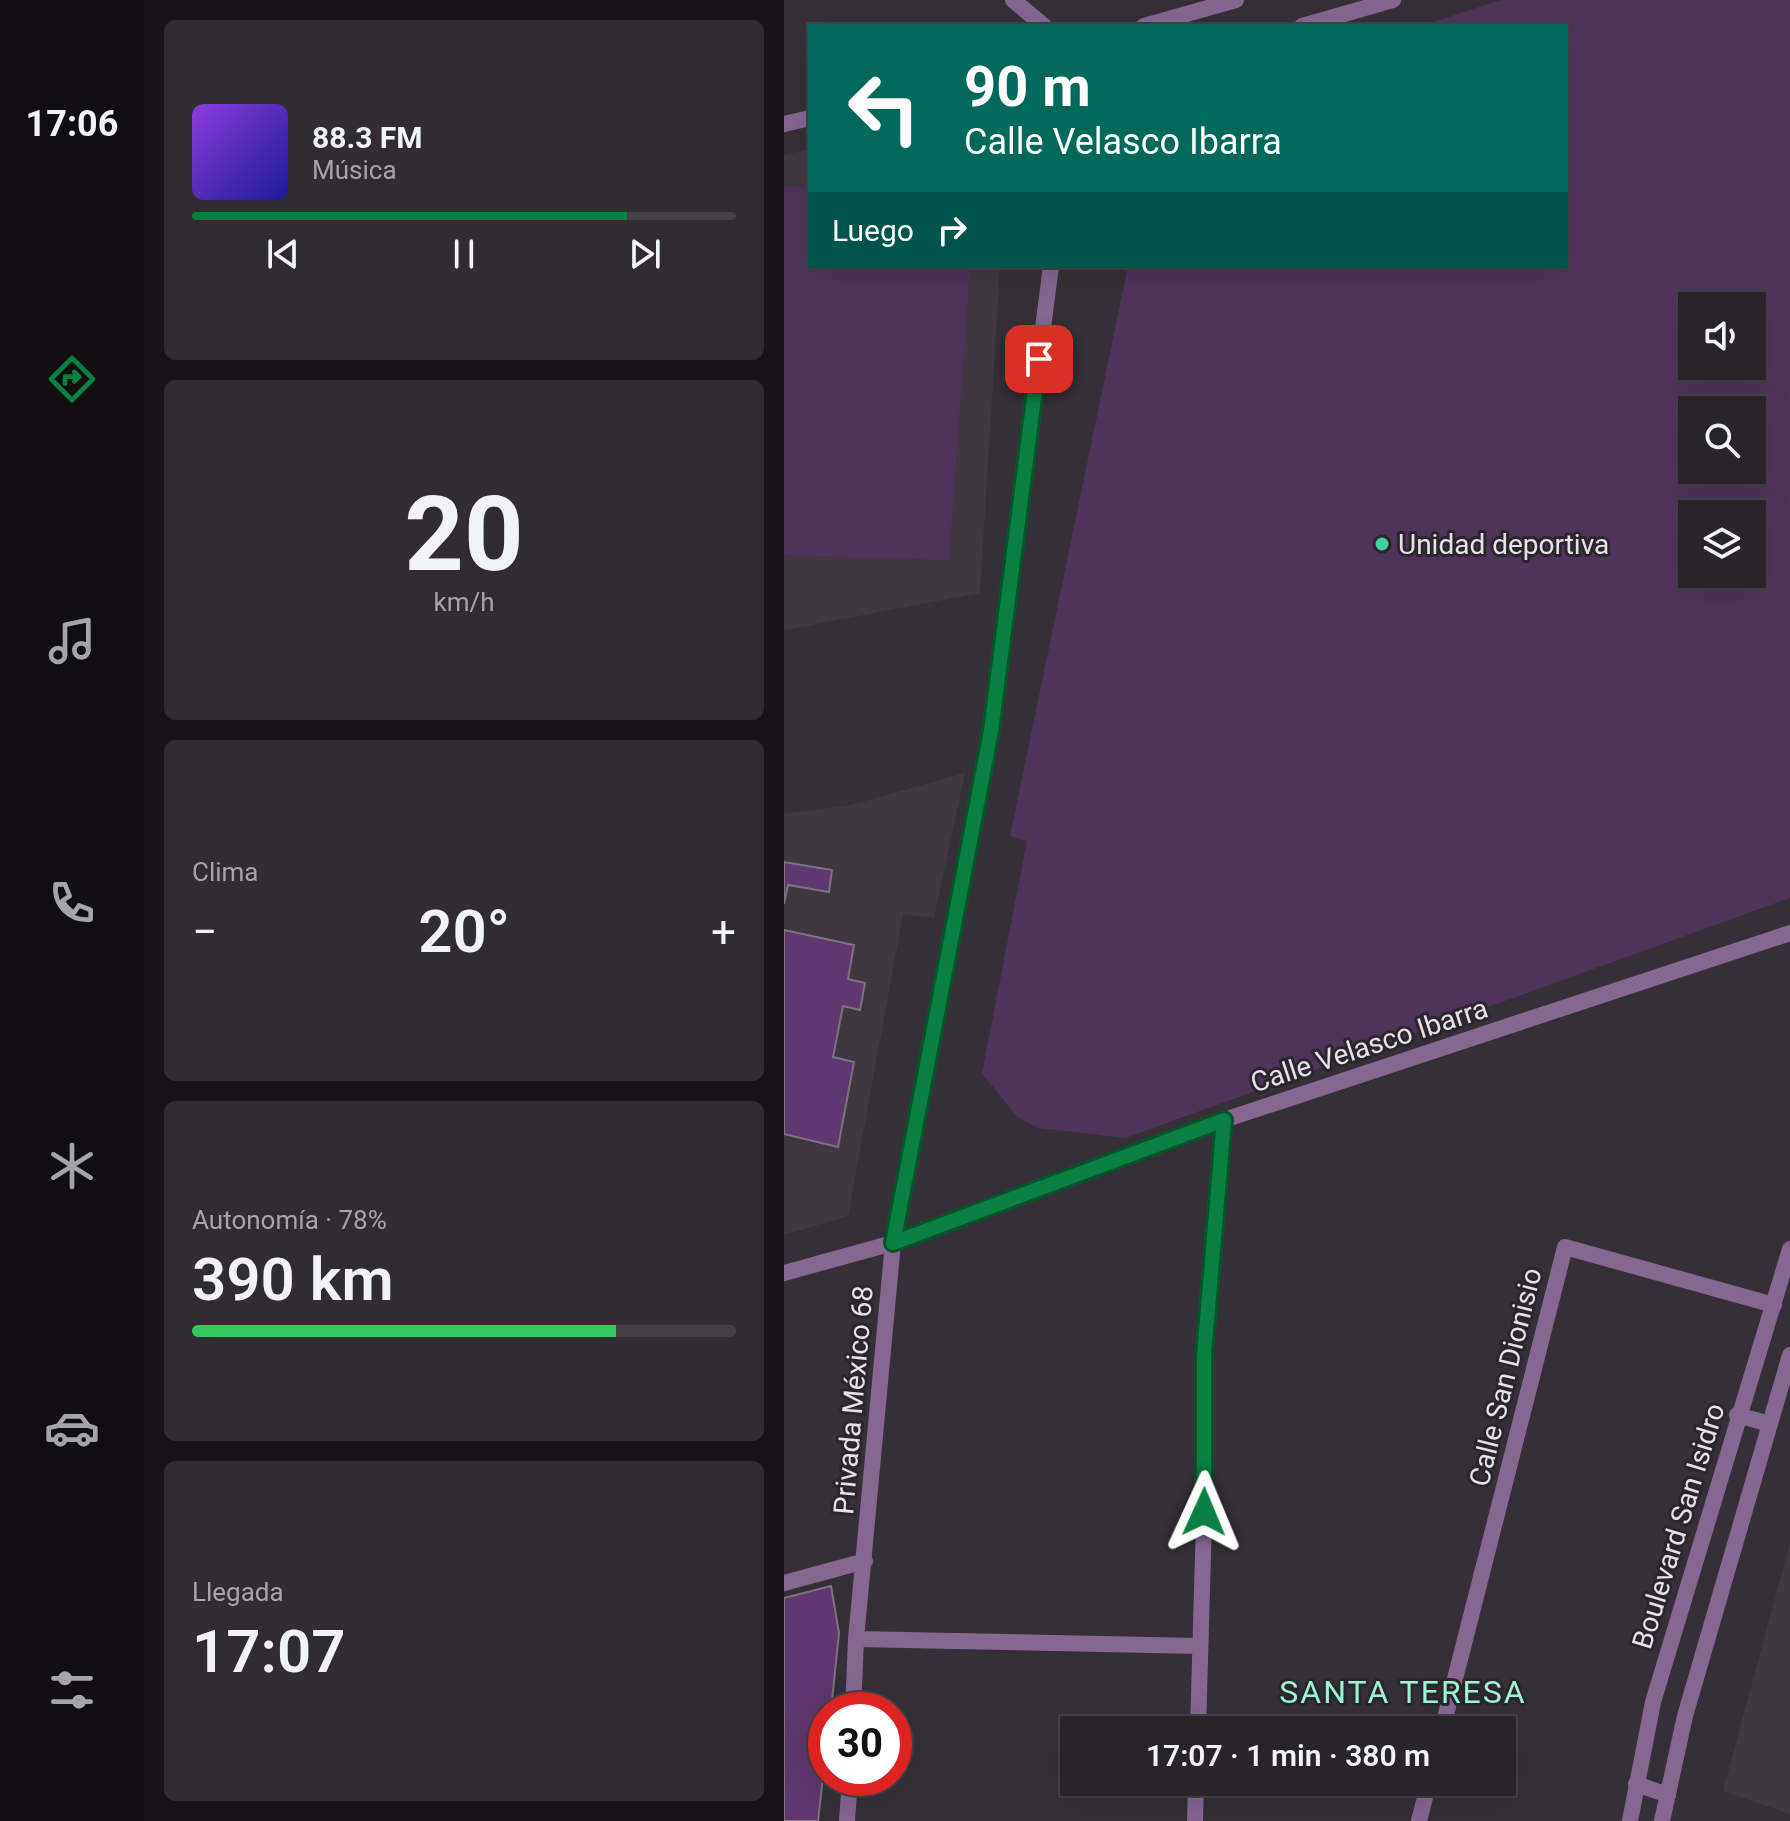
<!DOCTYPE html>
<html lang="es">
<meta charset="utf-8">
<style>
body{margin:0;font-family:Roboto,sans-serif;background:#302c31;color:#f1f3f6;height:100vh;display:flex;flex-direction:column;font-size:30px;white-space:nowrap}
*{box-sizing:border-box;margin:0}
p{font-size:26px;color:#a5a4a8}
.icon{flex:none;width:44px;height:44px;fill:none;stroke:currentColor;stroke-width:2;stroke-linecap:round;stroke-linejoin:round}
.map{position:relative;flex:1;overflow:hidden}
.side{display:flex;flex-direction:column;gap:20px;padding:20px;background:#161417;width:640px}
.side>*{flex:none}
.banner{position:absolute;left:24px;top:24px;width:760px;height:244px;border-radius:0px;box-shadow:0 8px 32px #0002,0 0 0 2px #444146;background:#00695c;color:#fff;overflow:hidden}
.buttons{position:absolute;left:894px;top:292px;display:grid;gap:16px}
.buttons a{display:grid;place-items:center;width:88px;height:88px;border-radius:0px;background:#282429;box-shadow:0 8px 32px #0002,0 0 0 2px #444146;font-size:40px}
.speed{position:absolute;left:24px;top:1692px;display:flex;gap:16px;font-size:40px;font-weight:700;text-align:center}
.speed>*{display:grid;place-content:center;width:104px;height:104px;border-radius:50%;background:#282429;box-shadow:0 8px 32px #0002,0 0 0 2px #444146;line-height:1}
.speed .limit{border:12px solid #d22;background:#fff;color:#111}
.pin{position:absolute;display:grid;place-items:center;width:68px;height:68px;color:#fff;margin:-34px;border-radius:16px;box-shadow:0 4px 12px #0006}
.me{position:absolute;width:88px;margin:-44px;rotate:1deg;stroke-linejoin:round;filter:drop-shadow(0 0 6px #0008)}
.turn{display:flex;align-items:center;gap:28px;height:168px;padding:0 24px;font-size:36px}
.turn .icon{width:104px;height:104px;stroke-width:2.5}
.turn b{display:block;font-size:56px;line-height:68px}
.then{display:flex;align-items:center;height:76px;padding:0 24px;background:#0003;gap:16px;font-size:30px}
.big{font-size:60px;font-weight:600;line-height:1.1}
.side .tile{flex:1;display:flex;flex-direction:column;justify-content:center;gap:12px;min-width:0;padding:0 28px;border-radius:12px;background:#302c31}
.side .dial{align-items:center;gap:0}
.dial b{font-size:104px;line-height:1}
.song{display:flex;align-items:center;gap:24px}
.cover{width:96px;height:96px;border-radius:12px;background:linear-gradient(135deg,hsl(270 70% 55%),hsl(240 70% 35%))}
.played{height:8px;border-radius:4px;background:linear-gradient(90deg,#0b8043 80%,#444146 80%)}
.keys{display:flex;justify-content:space-around;direction:ltr}
.heat{display:flex;justify-content:space-between;align-items:center;font-size:44px;direction:ltr}
.charge{height:12px;border-radius:6px;background:linear-gradient(90deg,#34c759 78%,#444146 0)}
.trip{position:absolute;left:276px;top:1716px;width:456px;height:80px;border-radius:0px;background:#282429;box-shadow:0 8px 32px #0002,0 0 0 2px #444146;font-weight:600;line-height:80px;text-align:center}
main{display:flex;flex:1;min-height:0}
.tab-bar{display:flex;flex-direction:column;width:144px;justify-content:space-around;align-items:center;background:#100e10;color:#a5a4a8}
.tab-bar .icon{width:56px;height:56px}
.tab-bar .on{color:#0b8043}
.tab-bar b{font-size:36px;color:#f1f3f6}
.map>svg:first-child{display:block}
.built{fill:#403743}
.green{fill:#4f3459;fill-rule:evenodd}
.building{fill:#603770;stroke:#7a747c;stroke-width:2}
.lines{fill:none;stroke-linecap:round;stroke-linejoin:round}
.street{stroke:#856791;stroke-width:16}
.route-casing{stroke:#07532c;stroke-width:20}
.route{stroke:#0b8043;stroke-width:14}
.poi-dot{fill:#3ed4a3;stroke:#2b262d;stroke-width:3}
.labels{text-anchor:middle;stroke-width:6;stroke-linejoin:round;paint-order:stroke}
.poi-label{font-size:28px;fill:#e6e2e7;stroke:#2b262d;text-anchor:start}
.street-label{font-size:28px;fill:#e6e2e7;stroke:#2b262d}
.quarter-label{font-size:32px;letter-spacing:2px;fill:#9cf5d1;stroke:#2b262d}
</style>
<main>
<nav class="tab-bar">
<b>17:06</b>
<svg class="icon on" aria-label="directions" viewBox="0 0 24 24"><path d="M12 3l9 9-9 9-9-9zM9 14v-3h6M13 9l2 2-2 2"/></svg>
<svg class="icon" aria-label="music" viewBox="0 0 24 24"><path d="M9 18V5l10-2v13"/><circle cx="6" cy="18" r="3"/><circle cx="16" cy="16" r="3"/></svg>
<svg class="icon" aria-label="phone" viewBox="0 0 24 24"><path d="M5 4h4l2 5-3 2q2 4 5 5l2-3 5 2v4C11 20 4 13 5 4z"/></svg>
<svg class="icon" aria-label="climate" viewBox="0 0 24 24"><path d="M12 3v18M4 7l16 10M4 17L20 7"/></svg>
<svg class="icon" aria-label="car" viewBox="0 0 24 24"><path d="M5 17H2v-5l4-1 3-4h7l3 4 3 1v5h-3M9 17h6M6 11h13"/><circle cx="7" cy="17" r="2"/><circle cx="17" cy="17" r="2"/></svg>
<svg class="icon" aria-label="filters" viewBox="0 0 24 24"><path d="M4 7h16M4 17h16"/><circle cx="9" cy="7" r="2"/><circle cx="15" cy="17" r="2"/></svg>
</nav>
<section class="side">
<div class="tile">
<div class="song"><i class="cover"></i><div><b>88.3 FM</b><p>Música</p></div></div>
<div class="played"></div>
<div class="keys"><svg class="icon" aria-label="previous" viewBox="0 0 24 24"><path d="M18 5L8 12l10 7zM5 5v14"/></svg><svg class="icon" aria-label="pause" viewBox="0 0 24 24"><path d="M8 5v14M16 5v14"/></svg><svg class="icon" aria-label="next" viewBox="0 0 24 24"><path d="M6 5l10 7-10 7zM19 5v14"/></svg></div>
</div>
<div class="tile dial"><b>20</b><p>km/h</p></div>
<div class="tile"><p>Clima</p>
<div class="heat"><a>−</a><b class="big">20°</b><a>+</a></div>
</div>
<div class="tile"><p>Autonomía · 78%</p><b class="big">390 km</b><div class="charge"></div></div>
<div class="tile"><p>Llegada</p><b class="big">17:07</b></div>
</section>
<div class="map">
<svg width="1006" height="1821" viewBox="0 0 1006 1821">
<rect width="100%" height="100%" fill="#353037"/>
<!-- built -->
<g class="built">
<path d="M26,149V266H216L196,593L0,630V155Z"/>
<path d="M181,773L150,918L119,914L64,1216L0,1235V814L67,805Z"/>
<path d="M1006,1543V1814L939,1791Z"/>
</g>
<!-- green -->
<g class="green">
<path d="M717,0H1006V898L341,1138L255,1128L233,1117L198,1073L243,841L226,836L344,266H782V26H637ZM908,306H968V366H908ZM908,410H968V470H908ZM908,514H968V574H908Z"/>
<path d="M0,187H26V266H186L165,560L0,555Z"/>
</g>
<!-- building -->
<g class="building">
<path d="M0,862L48,870L45,892L4,885L0,904Z"/>
<path d="M0,930L70,945L64,979L81,983L76,1010L59,1006L49,1057L70,1062L54,1147L0,1134Z"/>
<path d="M47,1586L55,1633L47,1710H42V1750L34,1821H0V1598Z"/>
</g>
<g class="lines">
<!-- street -->
<g class="street">
<path d="M229,0L260,26"/>
<path d="M360,26L452,0"/>
<path d="M518,26L609,0"/>
<path d="M0,124L26,118"/>
<path d="M0,1273L109,1243L440,1120L1006,933"/>
<path d="M953,1415L986,1424"/>
<path d="M0,1583L81,1561"/>
<path d="M72,1639L416,1646"/>
<path d="M69,1710L72,1639L109,1243L207,731L267,266"/>
<path d="M414,1730L421,1486L420,1355L440,1120"/>
<path d="M658,1730L781,1247L990,1305"/>
<path d="M852,1784L884,1795"/>
<path d="M63,1821L66,1778"/>
<path d="M411,1821L412,1782"/>
<path d="M635,1821L645,1782"/>
<path d="M846,1821L869,1702L1006,1249"/>
<path d="M878,1821L901,1716L1006,1355"/>
</g>
</g>
<g class="lines">
<defs>
<path id="route" d="M255,359L207,731L109,1243L440,1120L420,1355V1512"/>
</defs>
<!-- route casing -->
<use href="#route" class="route-casing"/>
<!-- route -->
<use href="#route" class="route"/>
</g>
<!-- markers -->
<circle class="poi-dot" cx="598" cy="544" r="8"/>
<g class="labels">
<!-- poi labels -->
<g class="poi-label">
<text x="614" y="554">Unidad deportiva</text>
</g>
<!-- street labels -->
<g class="street-label">
<text transform="translate(585 1045) rotate(-18)" y="10">Calle Velasco Ibarra</text>
<text transform="translate(721 1377) rotate(-76)" y="10">Calle San Dionisio</text>
<text transform="translate(69 1400) rotate(-85)" y="10">Privada México 68</text>
<text transform="translate(894 1526) rotate(-73)" y="10">Boulevard San Isidro</text>
</g>
<!-- quarter labels -->
<g class="quarter-label">
<text x="619" y="1703">SANTA TERESA</text>
</g>
</g>
</svg>
<div class="buttons">
<a><svg class="icon" aria-label="sound" viewBox="0 0 24 24"><path d="M4 9h4l5-4v14l-5-4H4zM17 9q2 3 0 6"/></svg></a>
<a><svg class="icon" aria-label="search" viewBox="0 0 24 24"><circle cx="10" cy="10" r="6"/><path d="M15 15l6 6"/></svg></a>
<a><svg class="icon" aria-label="layers" viewBox="0 0 24 24"><path d="M12 4l9 5-9 5-9-5zM3 14l9 5 9-5"/></svg></a>
</div>
<div class="speed"><div class="limit">30</div></div>
<div class="pin" style="left:255px;top:359px;background:#d93025"><svg class="icon" aria-label="arrive" viewBox="0 0 24 24"><path d="M6 21V4h12l-3 4 3 4H6"/></svg></div>
<svg class="me" style="left:420px;top:1512px" viewBox="-20 -20 40 40"><path d="M0-17L14 15 0 8-14 15z" fill="#0b8043" stroke="#fff" stroke-width="4"/></svg>
<div class="trip">17:07 · 1 min · 380 m</div>
<div class="banner">
<div class="turn"><svg class="icon" aria-label="left" viewBox="0 0 24 24"><path d="M17 20v-9H6M10 6l-5 5 5 5"/></svg><div><b>90 m</b>Calle Velasco Ibarra</div></div>
<div class="then">Luego<svg class="icon" aria-label="right" viewBox="0 0 24 24"><path d="M7 20v-9h11M14 6l5 5-5 5"/></svg></div>
</div>
</div>
</main>
